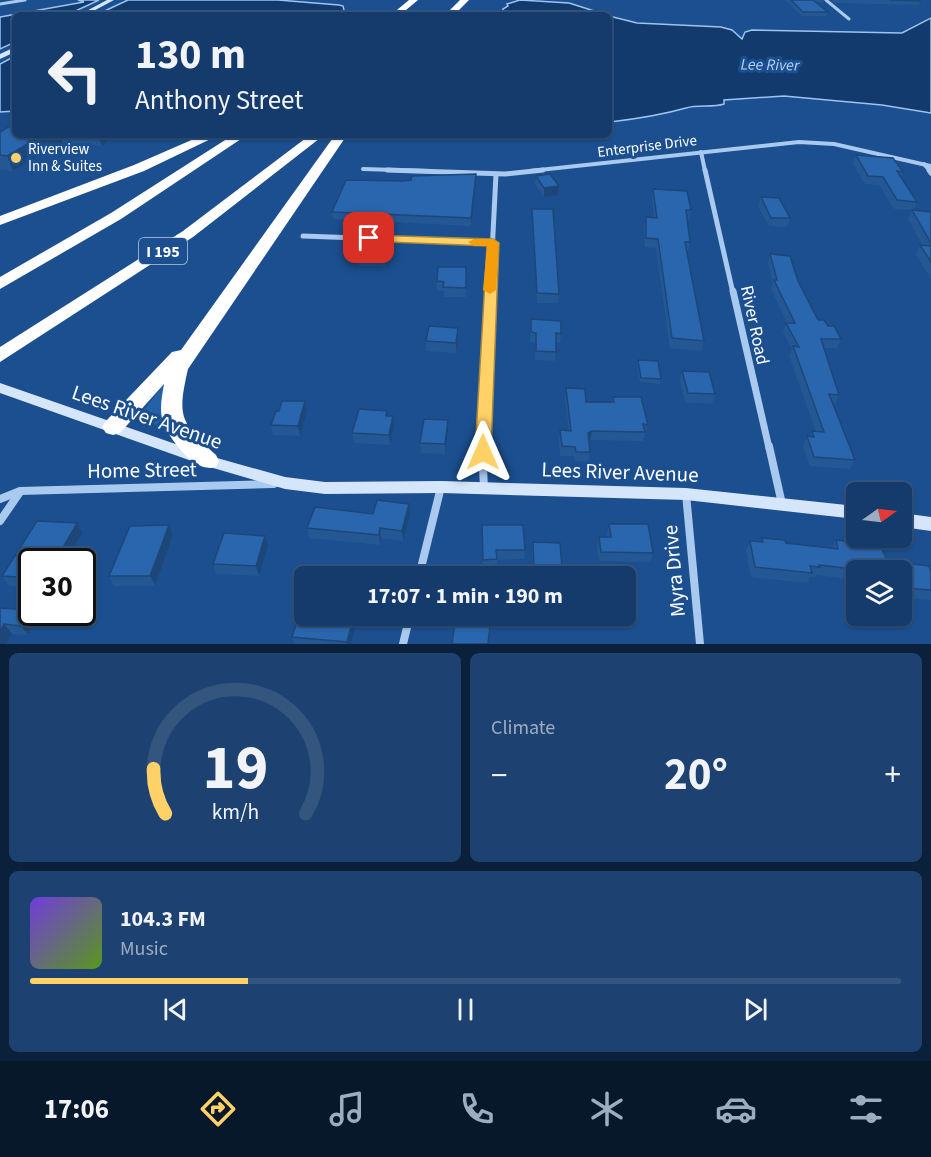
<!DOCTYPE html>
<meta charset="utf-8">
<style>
body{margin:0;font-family:"Source Sans 3",sans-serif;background:#1d4271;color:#f1f3f6;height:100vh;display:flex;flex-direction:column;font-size:22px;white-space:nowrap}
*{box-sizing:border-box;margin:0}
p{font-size:20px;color:#9dadc1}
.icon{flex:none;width:33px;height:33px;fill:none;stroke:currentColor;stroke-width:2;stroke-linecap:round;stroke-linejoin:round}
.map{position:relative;height:644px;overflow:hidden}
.sheet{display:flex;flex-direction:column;gap:9px;padding:9px;background:#0b203b;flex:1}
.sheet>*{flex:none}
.top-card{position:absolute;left:12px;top:12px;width:600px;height:126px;border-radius:9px;box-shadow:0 2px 4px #0004,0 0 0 2px #33557e;background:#143b6b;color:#f1f3f6;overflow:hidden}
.needle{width:39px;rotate:76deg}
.controls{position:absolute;left:846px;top:482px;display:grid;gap:12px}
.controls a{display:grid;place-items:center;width:66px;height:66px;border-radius:9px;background:#143b6b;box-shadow:0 2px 4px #0004,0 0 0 2px #33557e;font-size:30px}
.speed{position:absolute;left:18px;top:548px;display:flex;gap:12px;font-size:30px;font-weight:700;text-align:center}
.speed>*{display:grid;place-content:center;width:78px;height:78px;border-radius:50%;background:#143b6b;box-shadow:0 2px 4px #0004,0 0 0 2px #33557e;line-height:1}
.speed .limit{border:3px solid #111;border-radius:9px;background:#fff;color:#111}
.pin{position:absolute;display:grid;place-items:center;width:51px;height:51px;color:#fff;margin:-26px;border-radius:12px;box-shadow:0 3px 9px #0006}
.me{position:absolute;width:66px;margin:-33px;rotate:0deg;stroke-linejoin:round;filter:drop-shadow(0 0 4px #0008)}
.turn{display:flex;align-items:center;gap:21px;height:126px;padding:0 24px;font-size:27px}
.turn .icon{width:78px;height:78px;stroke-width:2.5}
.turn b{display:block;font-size:42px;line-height:51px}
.big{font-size:45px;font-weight:700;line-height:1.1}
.sheet .card{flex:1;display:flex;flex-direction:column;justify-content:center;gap:9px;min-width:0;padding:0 21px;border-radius:9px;background:#1d4271}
.sheet .dial{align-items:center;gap:0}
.dial svg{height:156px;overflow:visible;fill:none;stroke:#33557e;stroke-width:7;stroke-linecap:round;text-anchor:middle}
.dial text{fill:#f1f3f6;stroke:none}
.song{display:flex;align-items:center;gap:18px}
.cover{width:72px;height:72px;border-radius:9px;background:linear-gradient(135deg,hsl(260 70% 55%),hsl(90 70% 35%))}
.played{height:6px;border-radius:3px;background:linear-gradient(90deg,#ffd166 25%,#33557e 25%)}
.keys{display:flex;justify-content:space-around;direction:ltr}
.heat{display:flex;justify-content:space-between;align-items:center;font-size:33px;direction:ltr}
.sheet .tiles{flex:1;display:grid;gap:9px;grid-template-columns:1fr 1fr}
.card:last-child{grid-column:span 2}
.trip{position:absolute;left:294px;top:566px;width:342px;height:60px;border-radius:9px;background:#143b6b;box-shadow:0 2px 4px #0004,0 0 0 2px #33557e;font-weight:700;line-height:60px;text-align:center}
.dock{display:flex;height:96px;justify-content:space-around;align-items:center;background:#08182b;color:#9dadc1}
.dock .icon{width:42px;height:42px}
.dock .on{color:#ffd166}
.dock b{font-size:27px;color:#f1f3f6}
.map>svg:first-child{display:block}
.green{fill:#2461a8}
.water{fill:#123a6d;stroke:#9cc4f0;stroke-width:1.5}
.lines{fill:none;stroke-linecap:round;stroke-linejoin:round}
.street-far4{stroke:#a9c9ee;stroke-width:3}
.street-far3{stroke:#a9c9ee;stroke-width:4}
.street-far2{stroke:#a9c9ee;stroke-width:5}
.street-far1{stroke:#a9c9ee;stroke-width:7}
.street{stroke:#a9c9ee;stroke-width:8}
.secondary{fill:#d6e6fa;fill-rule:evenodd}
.highway{fill:#fff;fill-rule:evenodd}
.wall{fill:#245895}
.shaded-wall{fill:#1d4779}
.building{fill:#2a66ad;stroke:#1d4779;stroke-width:1.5}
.route{fill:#ffd166;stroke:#a68842;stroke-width:1.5}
.slow{fill:#f59e0b}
.poi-dot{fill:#ffd166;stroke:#1b4f8f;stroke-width:2}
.labels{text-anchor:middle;stroke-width:6;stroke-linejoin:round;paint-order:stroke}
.far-street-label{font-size:15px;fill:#fff;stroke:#1b4f8f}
.far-poi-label{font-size:15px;fill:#fff;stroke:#1b4f8f;text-anchor:start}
.far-water-label{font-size:16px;font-style:italic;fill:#b5d3f5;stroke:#1b4f8f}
.shield{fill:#1b4f8f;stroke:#bbcadd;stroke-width:1.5}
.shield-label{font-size:16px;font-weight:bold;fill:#fff}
.street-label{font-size:18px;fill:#fff;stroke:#1b4f8f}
.near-street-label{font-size:21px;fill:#fff;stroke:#1b4f8f}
</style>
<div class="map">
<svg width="931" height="644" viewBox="0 0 931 644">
<rect width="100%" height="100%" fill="#1b4f8f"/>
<!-- green -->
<path class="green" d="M164,384L160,426L137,419Z"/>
<!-- water -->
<g class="water">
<path d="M78,0H99L67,15H15V42L0,49V17L84,2Z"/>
<path d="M128,0H278L339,5L343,6L344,10L340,15H96Z"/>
<path d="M520,0L569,3L607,15H501L503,9L508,6L507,4Z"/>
<path d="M609,16L637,23L721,27L732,30L742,39L745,32L752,30L902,33L931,18V113L882,105L784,96L724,100V104C712,108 698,104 686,108C661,115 636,119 610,122L611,125H609Z"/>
<path d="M15,56V111L0,112V64Z"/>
</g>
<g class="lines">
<!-- street-far4 -->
<g class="street-far4">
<path d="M826,0L849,19"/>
<path d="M0,4L25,0"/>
</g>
<!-- street-far3 -->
<g class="street-far3">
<path d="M701,152L705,171"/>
<path d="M924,164L930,171"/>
<path d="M363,169L429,171"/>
<path d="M530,171L799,142L834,144L931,166"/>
</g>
<!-- street-far2 -->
<g class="street-far2">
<path d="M387,170L505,174L543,170"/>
<path d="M705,170L733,293"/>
<path d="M929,170L931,173"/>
<path d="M303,236L493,243"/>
<path d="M490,293L496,174"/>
</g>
<!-- street-far1 -->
<g class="street-far1">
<path d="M733,291L769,448"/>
<path d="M482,448L490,291"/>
</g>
<!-- street -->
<g class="street">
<path d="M482,446L484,488"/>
<path d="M769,446L782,504"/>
<path d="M686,494L700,644"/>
<path d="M0,499L20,491L274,484"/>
<path d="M0,521L20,492"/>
<path d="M419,576L441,487"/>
<path d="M403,644L410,615"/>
</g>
<!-- secondary -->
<g class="secondary">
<path d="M107,0H114L86,15H79Z"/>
<path d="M15,47V52L0,59V54Z"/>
<path d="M0,383L210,456L285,477L325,482L441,481L686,488L856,506V519L686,500L441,493L325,494L285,489L203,465L0,393Z"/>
<path d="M902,513L931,517V531L902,527Z"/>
</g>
<!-- highway -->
<g class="highway">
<path d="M409,0H418L400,15H391Z"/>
<path d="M460,0H469L454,15H445Z"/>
<path d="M203,135H219L144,171L0,225V216L134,165Z"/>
<path d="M233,135H247L121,219L0,289V277L111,213Z"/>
<path d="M310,135H324L193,237L0,362V347L183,231Z"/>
<path d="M335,135H347L188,369C177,417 180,422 216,455L219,461L216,467C195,474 170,440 163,422C159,410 162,396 164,384L120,433L113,435L106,433L102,427L106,421L172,352L181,350Z"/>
</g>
</g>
<!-- wall -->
<g class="wall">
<path d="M785,0H824L823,3L816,2L828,12L826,16H802Z"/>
<path d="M831,0H919L920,1L919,5L835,3Z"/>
<path d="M0,132L15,135H116L102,146L63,142L13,171L0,170Z"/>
<path d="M856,155L903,172L901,177L917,202L913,210L894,209L879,185L865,184L853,164Z"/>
<path d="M476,174L471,226L333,219L332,212L404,181Z"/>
<path d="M536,176L559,186L558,195L544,197L535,184Z"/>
<path d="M653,189L691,210L689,219H687L690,242L688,251H687L704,341L701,351L670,348L656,248L645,247L644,226L646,217L654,218L652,197Z"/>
<path d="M761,197L790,218L787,227L769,226L758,206Z"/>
<path d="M532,209L559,294L558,303H537L532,218Z"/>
<path d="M912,210L931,212V279L916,254L920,245L923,246L908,219Z"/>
<path d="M388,244V253L385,266H359L358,257Z"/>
<path d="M770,254L798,281L818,320L828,326L841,339L837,348H824L839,395L835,404H833L855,460L850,469L810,466L803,446L807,436L810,437L812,431L816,432L789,355L792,349L783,332L786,323H787L771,289L773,284L768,263Z"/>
<path d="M466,267V297H444V291H437V281Z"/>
<path d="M531,319L561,334L560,343H556L555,361L535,360V342H530Z"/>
<path d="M458,328V337L456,353L426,351V341Z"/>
<path d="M638,360L661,379L660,384L640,382L637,365Z"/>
<path d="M682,371L715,394L712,404L685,402L680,381Z"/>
<path d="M566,388L586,402H612L613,397L648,425L643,441L590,440L589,441L590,452L588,462L575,461L574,456H560L559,440L560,430L569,431L565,398Z"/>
<path d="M307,411L300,436L273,435L271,425Z"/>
<path d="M387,416H393L394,426L390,445L354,443L352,433Z"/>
<path d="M448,420V430L445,454L421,453L420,443Z"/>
<path d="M373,514H410L403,541L381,538L380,545L309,538L307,528Z"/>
<path d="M77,523L82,533L66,561H32V588L9,586L2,576Z"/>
<path d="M609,524L653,553L650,562L599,561L597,547L599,537H607V534Z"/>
<path d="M169,525L173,535L155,586H114L109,576Z"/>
<path d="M482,525L525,550L524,559L497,560V569H483Z"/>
<path d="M762,538L786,543L832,548L836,540L887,561L931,572V600L902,598V570H856V580L816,575L815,577H810L807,583L751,577L746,551L750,541L760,542Z"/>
<path d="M533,542L562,568L561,576H533L532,552Z"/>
<path d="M268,546L259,576L216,574L213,564Z"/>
<path d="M0,608L30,610L37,619L28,635L12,634L6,644H0Z"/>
<path d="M357,619L351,644H294L292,637Z"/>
</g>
<!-- shaded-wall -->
<g class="shaded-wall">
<path d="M43,135H60L63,142L13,171L7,156Z"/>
<path d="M98,135H116L102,146Z"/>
<path d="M476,174V182L471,226V218Z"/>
<path d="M559,186L558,195L544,197V188Z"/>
<path d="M388,244V253L385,266V257Z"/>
<path d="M458,328V337L456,353V343Z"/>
<path d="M305,401L307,411L300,436L298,426Z"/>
<path d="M393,416L394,426L390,445L389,435Z"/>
<path d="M448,420V430L445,454V444Z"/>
<path d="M592,431L590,440L586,442L588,433Z"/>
<path d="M409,504L410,514L403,541L402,531Z"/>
<path d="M77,523L82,533L66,561H61L58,556Z"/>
<path d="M169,525L173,535L155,586L150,576Z"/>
<path d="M380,528L381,538L380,545L379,535Z"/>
<path d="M265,536L268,546L259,576L256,566Z"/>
<path d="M48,555L52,561H45Z"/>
<path d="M30,610L37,619L28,635L21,626Z"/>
<path d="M354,615H357V619L351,644H347V642Z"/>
<path d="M4,624L12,634L6,644H0V631Z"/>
</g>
<!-- building -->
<g class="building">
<path d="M791,0H813L828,12H803Z"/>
<path d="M890,0H919L920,1Z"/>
<path d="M15,123V135H43L7,156L0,155V132Z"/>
<path d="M856,155L893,158L903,172L897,171L917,202L897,200L883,177L868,176Z"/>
<path d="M476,174L471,218L332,212L346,180L404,181L411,180L412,176Z"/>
<path d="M550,174L559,186L544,188L536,176Z"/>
<path d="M653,189L687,191L691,210H686L690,242H685L704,341L672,338L658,239L646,238V217L657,218Z"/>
<path d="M761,197L779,198L790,218H771Z"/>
<path d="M532,209H553L559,294L537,293Z"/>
<path d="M912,210L931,212V243Z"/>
<path d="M362,243L388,244L385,257H358Z"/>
<path d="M920,245L931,246V262Z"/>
<path d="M770,254L790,256L798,281L818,320H824L828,326H834L841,339H821L839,395L829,394L855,460L814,457L807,436L814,437L812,431L824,432L793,346L799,347L786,323H795L774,280H777Z"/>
<path d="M438,267H466V288L443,287L444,282L437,281Z"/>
<path d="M531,319L561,321V334L556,333V352L536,351V333L531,332Z"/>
<path d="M429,326L458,328L456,343L426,341Z"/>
<path d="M638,360L658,361L661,379L641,378Z"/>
<path d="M682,371L709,372L715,394L688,393Z"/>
<path d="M566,388L585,389L586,402H614L613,397H641L648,425L643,424L645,432L592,431L588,433L590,452H576L575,447L562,446L560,430L571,431Z"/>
<path d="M282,401H305L298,426L271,425L276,411H279Z"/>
<path d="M359,409L387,411L386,416H393L389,435L352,433Z"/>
<path d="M424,419L448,420L445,444L420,443Z"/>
<path d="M377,500L409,504L402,531L380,528L379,535L307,528L315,507L373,514Z"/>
<path d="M37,521L77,523L58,556L48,555L45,561H32V578L2,576Z"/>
<path d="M609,524H648L653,553L601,552L599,537H611Z"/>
<path d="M169,525L150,576H109L130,526Z"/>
<path d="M482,525H523L525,550H496L497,559L483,560Z"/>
<path d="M224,533L265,536L256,566L213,564Z"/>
<path d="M762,538L785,540L786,543L838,549L836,540L881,546L887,561L929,566L931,572V590L902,588V570H862L819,565L820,567L810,566L812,573L755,567L750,541L763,542Z"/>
<path d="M533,542L560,543L562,568H534Z"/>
<path d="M0,608L30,610L21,626L4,624L0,631Z"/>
<path d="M301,611H304V615H354L347,642L292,637Z"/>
<path d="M456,615H491L488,644H452Z"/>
</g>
<!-- route -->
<path class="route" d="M369,235L493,239L499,243L491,452L489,457L483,459L475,452L487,246L364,241L363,238Z"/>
<!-- slow -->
<path class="slow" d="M493,239L499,243L496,290L490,294L483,290L487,246H474L468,242L474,239Z"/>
<!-- markers -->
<circle class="poi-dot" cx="16" cy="158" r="6"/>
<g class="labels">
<!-- far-street labels -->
<g class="far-street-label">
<text transform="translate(647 146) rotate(-7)" y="5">Enterprise Drive</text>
</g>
<!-- far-poi labels -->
<g class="far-poi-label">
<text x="28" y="154">Riverview<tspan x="28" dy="17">Inn &amp; Suites</tspan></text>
</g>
<!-- far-water labels -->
<g class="far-water-label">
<text transform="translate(770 64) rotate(1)" y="6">Lee River</text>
</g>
<!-- shield labels -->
<rect class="shield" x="139" y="238" width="48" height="26" rx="4.5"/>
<g class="shield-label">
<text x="163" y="257">I 195</text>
</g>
<!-- street labels -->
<g class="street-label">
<text transform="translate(755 325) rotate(78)" y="6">River Road</text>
</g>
<!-- near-street labels -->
<g class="near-street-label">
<text transform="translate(147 417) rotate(19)" y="7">Lees River Avenue</text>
<text transform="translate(142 470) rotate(-1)" y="7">Home Street</text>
<text transform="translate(620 472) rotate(2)" y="7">Lees River Avenue</text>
<text transform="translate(674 571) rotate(-95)" y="7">Myra Drive</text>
</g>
</g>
</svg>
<div class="controls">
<a><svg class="needle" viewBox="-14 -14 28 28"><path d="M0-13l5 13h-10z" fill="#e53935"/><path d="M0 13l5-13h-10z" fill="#9dadc1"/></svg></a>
<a><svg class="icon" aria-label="layers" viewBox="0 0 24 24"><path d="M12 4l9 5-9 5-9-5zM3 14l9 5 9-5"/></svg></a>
</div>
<div class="speed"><div class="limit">30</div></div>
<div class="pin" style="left:369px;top:238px;background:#d93025"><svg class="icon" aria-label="arrive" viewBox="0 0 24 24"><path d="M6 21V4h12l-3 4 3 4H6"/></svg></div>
<svg class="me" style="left:483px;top:452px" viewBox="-20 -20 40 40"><path d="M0-17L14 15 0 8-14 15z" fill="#ffd166" stroke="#fff" stroke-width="4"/></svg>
<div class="trip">17:07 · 1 min · 190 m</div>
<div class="top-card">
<div class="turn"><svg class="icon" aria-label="left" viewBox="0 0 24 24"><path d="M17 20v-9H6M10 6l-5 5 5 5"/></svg><div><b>130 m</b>Anthony Street</div></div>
</div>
</div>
<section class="sheet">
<div class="tiles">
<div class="card dial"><svg viewBox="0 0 100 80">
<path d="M14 69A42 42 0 1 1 86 69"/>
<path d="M14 69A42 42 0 0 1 8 46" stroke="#ffd166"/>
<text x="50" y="56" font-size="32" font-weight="700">19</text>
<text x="50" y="72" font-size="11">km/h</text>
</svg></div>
<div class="card"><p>Climate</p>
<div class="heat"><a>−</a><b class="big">20°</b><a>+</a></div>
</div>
<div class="card">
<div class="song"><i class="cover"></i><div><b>104.3 FM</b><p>Music</p></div></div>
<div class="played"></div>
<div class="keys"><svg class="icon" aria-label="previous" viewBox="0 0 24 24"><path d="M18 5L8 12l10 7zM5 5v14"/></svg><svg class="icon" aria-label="pause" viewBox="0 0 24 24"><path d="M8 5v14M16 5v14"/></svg><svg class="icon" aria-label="next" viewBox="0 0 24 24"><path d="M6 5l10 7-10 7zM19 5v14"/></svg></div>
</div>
</div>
</section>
<nav class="dock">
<b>17:06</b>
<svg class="icon on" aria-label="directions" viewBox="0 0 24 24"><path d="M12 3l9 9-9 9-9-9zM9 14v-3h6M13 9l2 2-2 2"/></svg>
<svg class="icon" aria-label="music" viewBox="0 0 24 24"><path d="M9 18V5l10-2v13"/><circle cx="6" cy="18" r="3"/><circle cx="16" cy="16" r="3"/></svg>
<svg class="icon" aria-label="phone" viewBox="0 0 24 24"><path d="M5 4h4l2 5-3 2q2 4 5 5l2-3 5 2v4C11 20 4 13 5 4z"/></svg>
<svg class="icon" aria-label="climate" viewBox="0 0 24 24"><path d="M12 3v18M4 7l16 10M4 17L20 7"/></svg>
<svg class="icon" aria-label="car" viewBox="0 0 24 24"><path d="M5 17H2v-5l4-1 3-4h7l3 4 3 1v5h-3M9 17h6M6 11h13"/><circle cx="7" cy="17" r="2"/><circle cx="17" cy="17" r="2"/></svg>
<svg class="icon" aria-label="filters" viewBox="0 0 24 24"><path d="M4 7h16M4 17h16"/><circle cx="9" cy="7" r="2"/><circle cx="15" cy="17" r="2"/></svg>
</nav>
